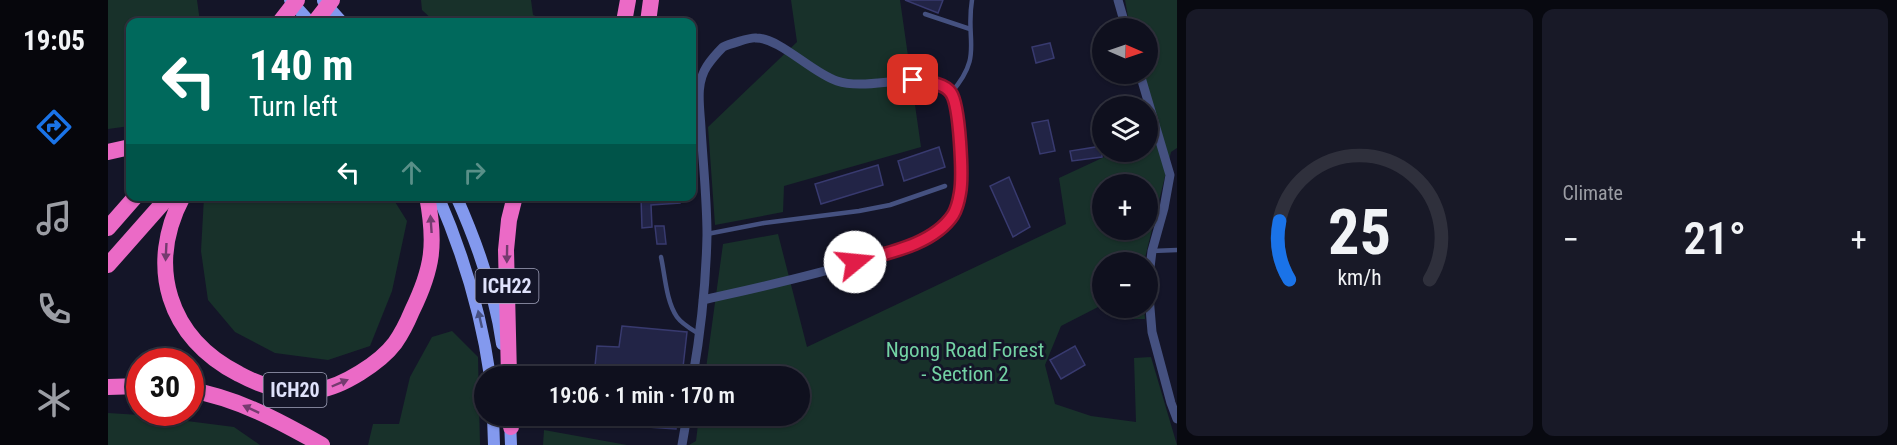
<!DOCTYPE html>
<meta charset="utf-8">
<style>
body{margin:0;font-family:"Roboto Condensed",sans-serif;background:#181927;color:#f1f3f6;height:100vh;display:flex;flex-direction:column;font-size:22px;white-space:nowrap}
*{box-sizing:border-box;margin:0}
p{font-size:20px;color:#9b9da4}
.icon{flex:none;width:33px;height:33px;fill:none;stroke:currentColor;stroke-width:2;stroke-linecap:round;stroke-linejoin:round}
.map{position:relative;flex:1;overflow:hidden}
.drawer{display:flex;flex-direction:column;gap:9px;padding:9px;background:#080910;width:720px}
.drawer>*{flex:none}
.top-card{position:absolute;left:18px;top:18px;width:570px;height:183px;border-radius:12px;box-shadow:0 2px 4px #0004,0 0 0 2px #2f303c;background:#00695c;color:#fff;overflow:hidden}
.needle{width:39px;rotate:92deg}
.fabs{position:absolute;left:984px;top:18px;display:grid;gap:12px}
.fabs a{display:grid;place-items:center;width:66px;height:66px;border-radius:50%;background:#0f101e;box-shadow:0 2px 4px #0004,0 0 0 2px #2f303c;font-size:30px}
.speed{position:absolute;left:18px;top:348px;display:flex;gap:12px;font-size:30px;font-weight:700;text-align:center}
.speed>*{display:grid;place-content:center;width:78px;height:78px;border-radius:50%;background:#0f101e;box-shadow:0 2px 4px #0004,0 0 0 2px #2f303c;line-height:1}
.speed .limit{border:9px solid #d22;background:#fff;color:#111}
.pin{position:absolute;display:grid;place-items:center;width:51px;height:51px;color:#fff;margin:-26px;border-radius:12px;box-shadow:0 3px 9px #0006}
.me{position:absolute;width:66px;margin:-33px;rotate:73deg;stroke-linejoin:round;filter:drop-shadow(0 0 4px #0008)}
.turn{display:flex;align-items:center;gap:21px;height:126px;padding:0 24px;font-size:27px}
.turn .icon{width:78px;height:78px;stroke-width:2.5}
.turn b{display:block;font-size:42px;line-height:51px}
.lanes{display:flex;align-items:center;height:57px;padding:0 24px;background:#0003;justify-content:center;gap:30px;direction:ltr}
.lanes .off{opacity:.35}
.big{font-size:45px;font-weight:600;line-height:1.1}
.drawer .card{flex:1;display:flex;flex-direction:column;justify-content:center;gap:9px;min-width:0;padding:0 21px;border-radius:12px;background:#181927}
.drawer .dial{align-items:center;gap:0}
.dial svg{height:156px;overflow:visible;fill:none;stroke:#2f303c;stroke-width:7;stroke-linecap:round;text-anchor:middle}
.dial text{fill:#f1f3f6;stroke:none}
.heat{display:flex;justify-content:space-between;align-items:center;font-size:33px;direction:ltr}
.drawer .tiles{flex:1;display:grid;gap:9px;grid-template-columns:repeat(2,1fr)}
.trip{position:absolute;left:366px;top:366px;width:336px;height:60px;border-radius:30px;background:#0f101e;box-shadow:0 2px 4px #0004,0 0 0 2px #2f303c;font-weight:600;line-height:60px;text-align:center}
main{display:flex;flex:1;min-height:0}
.menu{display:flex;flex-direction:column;width:108px;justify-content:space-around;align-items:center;background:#06060c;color:#9b9da4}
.menu .icon{width:42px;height:42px}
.menu .on{color:#1a73e8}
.menu b{font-size:27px;color:#f1f3f6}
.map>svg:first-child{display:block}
.green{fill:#18312a;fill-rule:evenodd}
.building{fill:#222446;stroke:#383a6f;stroke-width:1.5}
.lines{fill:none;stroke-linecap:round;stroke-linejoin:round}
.lane{stroke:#455180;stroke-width:4.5}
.street{stroke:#455180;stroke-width:9}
.secondary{stroke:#8399ee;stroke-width:12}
.highway{stroke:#eb6ac6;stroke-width:16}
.highway-bridge{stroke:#eb6ac6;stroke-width:16}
.oneway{fill:#753b6f}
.oneway2{fill:#465081}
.route-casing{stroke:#92132f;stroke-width:15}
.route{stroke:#e11d48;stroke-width:10}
.labels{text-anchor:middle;stroke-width:6;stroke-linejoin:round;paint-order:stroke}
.shield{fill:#141528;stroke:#a2a4bc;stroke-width:1.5}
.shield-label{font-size:20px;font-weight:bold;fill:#dfe2fb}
.park-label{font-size:21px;fill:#73d2a4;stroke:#141528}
</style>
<main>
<nav class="menu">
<b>19:05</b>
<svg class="icon on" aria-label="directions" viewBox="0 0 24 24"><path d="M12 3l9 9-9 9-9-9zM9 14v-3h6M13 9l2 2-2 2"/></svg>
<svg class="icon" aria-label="music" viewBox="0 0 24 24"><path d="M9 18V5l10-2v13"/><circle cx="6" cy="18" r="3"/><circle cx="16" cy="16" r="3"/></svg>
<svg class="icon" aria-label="phone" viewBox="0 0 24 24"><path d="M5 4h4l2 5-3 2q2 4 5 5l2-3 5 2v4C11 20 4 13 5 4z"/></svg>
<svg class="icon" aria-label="climate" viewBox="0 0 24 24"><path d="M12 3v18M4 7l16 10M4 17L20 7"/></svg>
</nav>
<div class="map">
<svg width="1069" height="445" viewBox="0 0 1069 445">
<rect width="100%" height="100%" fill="#141528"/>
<!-- green -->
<g class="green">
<path d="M0,0H89L92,22H22V126L0,129Z"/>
<path d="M313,0H423L425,15L443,22H327L314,10Z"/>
<path d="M683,0H792L813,147L676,186L675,212L607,225L600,127L689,42Z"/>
<path d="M1017,0H1069V148L1063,152L1036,262H994V305L953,326L937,365L947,404L983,416L1028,422L1026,358L1043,357L1069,445H581L588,441L591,416H692V376H597L615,244L670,234L699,347L958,224L951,178L1007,152H1040V136L1042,134L1040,106H1037L1031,74H1040V28H1022ZM994,184H1040V230H994Z"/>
<path d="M96,197H284L299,221L284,291L262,346L220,360L167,353L127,332L100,300L93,251Z"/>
<path d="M1004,308H1036L1037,319H1010Z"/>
<path d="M344,331L370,357L372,445H260L265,424H291L302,377L324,337Z"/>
<path d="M0,413L32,415L126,427L152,445H0Z"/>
<path d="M436,430L519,445H435Z"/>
</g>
<!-- building -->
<g class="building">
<path d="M797,0H835L830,13Z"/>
<path d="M942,43L946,58L928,63L924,47Z"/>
<path d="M940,120L947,151L932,154L924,123Z"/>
<path d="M994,146V157L964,161L962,151Z"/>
<path d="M831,147L837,167L796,181L790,161Z"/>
<path d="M770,165L775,185L713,204L707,184Z"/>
<path d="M901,177L922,227L905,237L882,186Z"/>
<path d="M572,196V203L543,205L544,227L534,228L533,197Z"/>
<path d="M547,226H556L558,244H549Z"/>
<path d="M514,326L579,332L574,376H486L489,346L511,347Z"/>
<path d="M967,346L977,365L953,379L942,360Z"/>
<path d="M482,416H569L568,429L481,423Z"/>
</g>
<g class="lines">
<!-- lane -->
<g class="lane">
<path d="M817,14L862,29"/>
<path d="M843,93C876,55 857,42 864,0"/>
<path d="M599,234L656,223L751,211L782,205L837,186"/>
<path d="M1044,251L1069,250"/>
<path d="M553,257C557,275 558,301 569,317C574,324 583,329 591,334"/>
</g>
<!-- street -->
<g class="street">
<path d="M1010,0L1018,28"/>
<path d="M1032,74L1062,175L1056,208L1044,251L1040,284L1044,332L1063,403L1069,419"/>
<path d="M585,376C593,330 598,283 599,235C599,200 595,163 593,128C592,107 587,84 599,66C603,60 610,52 615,47C619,45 643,37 648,38C672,38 704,73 729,81C763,92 811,68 839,90C851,98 851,136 852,150C854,171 857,200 843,217C820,244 784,251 752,261C700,277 648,288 595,300"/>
<path d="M574,445L579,416"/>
</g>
<!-- secondary -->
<g class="secondary">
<path d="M182,0L202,22"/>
<path d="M215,1L234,22"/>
<path d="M330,196C356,256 373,312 382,376"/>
<path d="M348,196C369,243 387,293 394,344"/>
<path d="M385,416L386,445"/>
<path d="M402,420L403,445"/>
</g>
<!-- highway -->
<g class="highway">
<path d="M516,22L520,0"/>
<path d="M540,22L543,0"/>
<path d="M0,152L22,147"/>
<path d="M75,196C38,266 60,338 131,374C155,387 182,395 210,390C234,387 272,363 287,343C294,333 299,323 304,311C325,268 328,244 319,196"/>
<path d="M0,228L28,196"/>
<path d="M0,265L61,196"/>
<path d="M401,376L398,250L401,220L407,196"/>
<path d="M0,387L32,386"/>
<path d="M82,390C130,398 173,422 214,445"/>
<path d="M402,416L403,427"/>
</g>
<!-- highway-bridge -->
<g class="highway-bridge">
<path d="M172,22L189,0"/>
<path d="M207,22L224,0"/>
</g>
</g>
<!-- one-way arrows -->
<defs><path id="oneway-solid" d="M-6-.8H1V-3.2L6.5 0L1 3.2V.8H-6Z" transform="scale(1.5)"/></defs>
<g class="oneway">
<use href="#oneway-solid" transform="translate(323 224) rotate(-94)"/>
<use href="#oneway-solid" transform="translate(58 252) rotate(93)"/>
<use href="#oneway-solid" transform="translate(399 254) rotate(91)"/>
<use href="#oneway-solid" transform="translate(232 383) rotate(-23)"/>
<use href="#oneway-solid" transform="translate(143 409) rotate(-155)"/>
</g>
<use class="oneway2" href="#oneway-solid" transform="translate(372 319) rotate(-103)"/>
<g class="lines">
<defs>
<path id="route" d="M747,262C779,253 825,245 845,215C848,210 851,199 852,193C855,177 852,106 843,93C836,82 816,82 805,80"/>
</defs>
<!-- route casing -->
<use href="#route" class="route-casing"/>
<!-- route -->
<use href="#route" class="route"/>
</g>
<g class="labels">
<!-- shield labels -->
<g class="shield">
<rect x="367.5" y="269" width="63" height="34" rx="4.5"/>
<rect x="155.5" y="373" width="63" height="34" rx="4.5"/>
</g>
<g class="shield-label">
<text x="399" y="293">ICH22</text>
<text x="187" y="397">ICH20</text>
</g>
<!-- park labels -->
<g class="park-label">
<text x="857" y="357">Ngong Road Forest<tspan x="857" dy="24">- Section 2</tspan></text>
</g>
</g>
</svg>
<div class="fabs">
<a><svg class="needle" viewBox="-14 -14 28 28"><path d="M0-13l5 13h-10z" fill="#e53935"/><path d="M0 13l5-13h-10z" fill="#9b9da4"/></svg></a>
<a><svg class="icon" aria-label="layers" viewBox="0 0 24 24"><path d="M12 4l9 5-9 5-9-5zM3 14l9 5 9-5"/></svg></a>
<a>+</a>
<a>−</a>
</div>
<div class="speed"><div class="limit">30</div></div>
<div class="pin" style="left:805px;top:80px;background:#d93025"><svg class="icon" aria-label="arrive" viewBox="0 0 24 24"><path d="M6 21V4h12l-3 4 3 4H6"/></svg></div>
<svg class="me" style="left:747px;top:262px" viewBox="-20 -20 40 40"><circle r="19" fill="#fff"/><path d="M0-13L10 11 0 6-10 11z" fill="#e11d48"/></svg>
<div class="trip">19:06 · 1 min · 170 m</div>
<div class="top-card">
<div class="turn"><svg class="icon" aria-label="left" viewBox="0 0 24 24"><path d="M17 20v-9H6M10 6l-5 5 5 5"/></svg><div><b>140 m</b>Turn left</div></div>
<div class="lanes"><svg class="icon" aria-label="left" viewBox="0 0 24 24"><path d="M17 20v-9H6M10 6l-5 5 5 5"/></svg><svg class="icon off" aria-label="ahead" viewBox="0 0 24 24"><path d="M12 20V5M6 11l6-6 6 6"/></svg><svg class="icon off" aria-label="right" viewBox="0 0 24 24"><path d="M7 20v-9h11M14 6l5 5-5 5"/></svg></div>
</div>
</div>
<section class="drawer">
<div class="tiles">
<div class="card dial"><svg viewBox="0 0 100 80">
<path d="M14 69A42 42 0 1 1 86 69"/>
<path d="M14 69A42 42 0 0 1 9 39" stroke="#1a73e8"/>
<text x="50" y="56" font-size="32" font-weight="700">25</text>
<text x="50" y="72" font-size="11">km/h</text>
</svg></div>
<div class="card"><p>Climate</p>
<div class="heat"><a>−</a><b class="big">21°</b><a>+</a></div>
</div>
</div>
</section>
</main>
